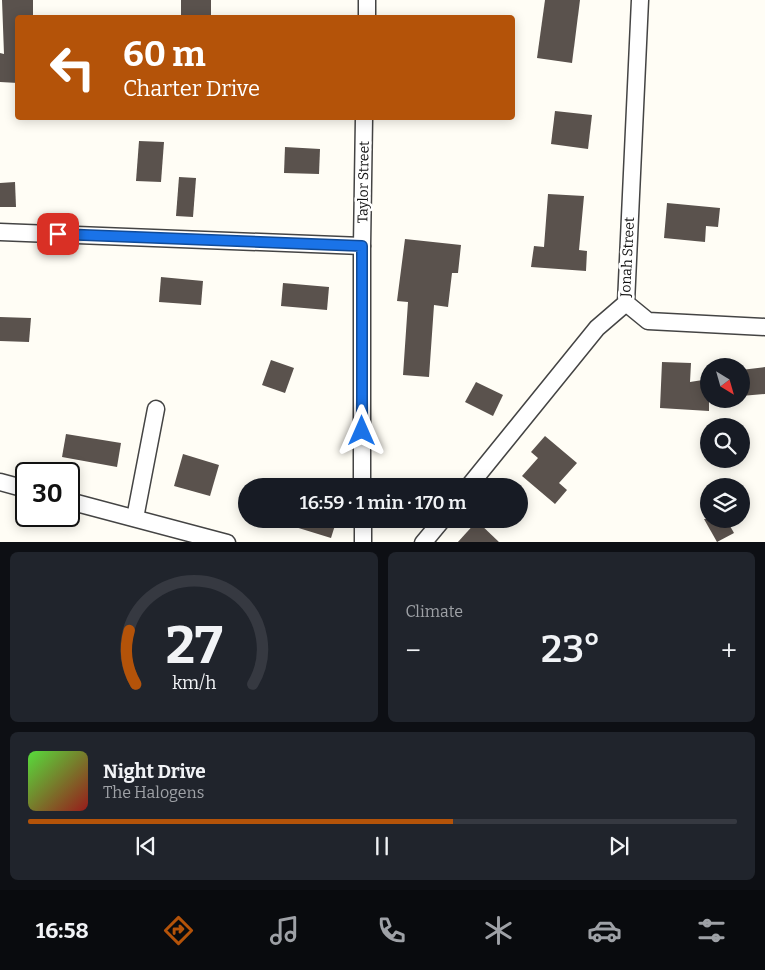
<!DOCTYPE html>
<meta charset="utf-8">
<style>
body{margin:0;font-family:Bitter,serif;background:#20242c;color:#f1f3f6;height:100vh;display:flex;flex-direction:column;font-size:19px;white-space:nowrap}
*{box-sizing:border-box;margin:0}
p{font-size:16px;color:#9ea1a6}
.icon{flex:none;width:28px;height:28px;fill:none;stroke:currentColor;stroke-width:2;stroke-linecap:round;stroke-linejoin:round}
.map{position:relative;height:542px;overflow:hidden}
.side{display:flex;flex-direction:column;gap:10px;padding:10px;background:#0d0f14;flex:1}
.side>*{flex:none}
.guide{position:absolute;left:15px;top:15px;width:500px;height:105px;border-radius:5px;box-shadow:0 2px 12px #0003;background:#b45309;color:#fff;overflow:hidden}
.needle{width:32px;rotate:143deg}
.controls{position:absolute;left:700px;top:358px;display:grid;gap:10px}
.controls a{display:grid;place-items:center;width:50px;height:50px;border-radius:50%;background:#171b24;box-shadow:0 2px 12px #0003;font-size:25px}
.speed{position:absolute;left:15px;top:462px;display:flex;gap:10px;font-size:25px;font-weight:700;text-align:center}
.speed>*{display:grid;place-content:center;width:65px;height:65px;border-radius:50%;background:#171b24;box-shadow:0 2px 12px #0003;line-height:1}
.speed .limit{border:2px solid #111;border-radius:8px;background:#fff;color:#111}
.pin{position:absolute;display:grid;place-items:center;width:42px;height:42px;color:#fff;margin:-21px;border-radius:10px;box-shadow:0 2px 8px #0006}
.me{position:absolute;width:55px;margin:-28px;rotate:0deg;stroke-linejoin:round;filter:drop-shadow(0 0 4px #0008)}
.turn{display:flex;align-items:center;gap:18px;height:105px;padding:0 25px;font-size:22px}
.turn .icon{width:65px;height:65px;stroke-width:2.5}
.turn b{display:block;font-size:35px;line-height:42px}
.big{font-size:38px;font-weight:600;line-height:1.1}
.side .widget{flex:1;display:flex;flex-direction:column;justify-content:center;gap:8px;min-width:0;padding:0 18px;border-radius:8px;background:#20242c}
.side .dial{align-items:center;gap:0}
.dial svg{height:130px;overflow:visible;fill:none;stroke:#363941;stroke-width:7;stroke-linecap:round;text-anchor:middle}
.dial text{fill:#f1f3f6;stroke:none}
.song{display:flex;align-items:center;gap:15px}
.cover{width:60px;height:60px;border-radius:8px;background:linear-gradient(135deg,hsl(110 70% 55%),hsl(0 70% 35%))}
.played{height:5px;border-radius:2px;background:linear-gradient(90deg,#b45309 60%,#363941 60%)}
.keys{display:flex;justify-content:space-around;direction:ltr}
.heat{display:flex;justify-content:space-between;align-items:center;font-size:28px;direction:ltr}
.side .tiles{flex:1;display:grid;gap:10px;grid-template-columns:1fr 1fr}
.widget:last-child{grid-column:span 2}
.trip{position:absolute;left:238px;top:478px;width:290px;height:50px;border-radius:25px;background:#171b24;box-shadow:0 2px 12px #0003;font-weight:600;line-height:50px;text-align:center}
.tab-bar{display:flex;height:80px;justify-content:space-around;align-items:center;background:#090b0e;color:#9ea1a6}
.tab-bar .icon{width:35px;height:35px}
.tab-bar .current{color:#b45309}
.tab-bar b{font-size:22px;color:#f1f3f6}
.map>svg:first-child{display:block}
.building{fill:#5a524d}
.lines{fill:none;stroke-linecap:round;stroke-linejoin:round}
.minor-casing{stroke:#444;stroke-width:19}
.minor{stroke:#fff;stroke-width:16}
.route-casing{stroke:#114b97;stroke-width:12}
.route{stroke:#1a73e8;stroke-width:9}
.labels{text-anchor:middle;stroke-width:5;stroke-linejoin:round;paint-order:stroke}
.street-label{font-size:14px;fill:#111;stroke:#fff}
</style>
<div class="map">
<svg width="765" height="543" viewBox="0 0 765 543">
<rect width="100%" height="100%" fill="#fffdf5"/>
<!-- building -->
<g class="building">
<path d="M2,0H33V18H18V83L0,82V53L4,54Z"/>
<rect x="181" y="0" width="30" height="18"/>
<path d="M545,0H580L572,63L537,58Z"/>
<path d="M555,111L592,115L588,149L551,144Z"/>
<path d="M139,141L164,142L161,182L136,181Z"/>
<path d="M285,147L320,149L319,174L284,173Z"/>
<path d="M179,177L196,178L193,217L176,216Z"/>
<path d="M15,182L16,207H0V183Z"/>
<path d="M548,194L584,196L579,250L587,251L586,271L531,267L534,246L544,247Z"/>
<path d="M667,203L720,208L718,227L706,226L705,242L664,238Z"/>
<path d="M405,239L461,245L458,273H452L448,307L434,305L429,377L403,375L408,302L397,301Z"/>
<path d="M161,277L203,281L201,305L159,302Z"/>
<path d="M283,283L329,287L327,310L281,306Z"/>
<path d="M0,317L31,318L29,342L0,341Z"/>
<path d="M271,360L294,368L285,393L262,385Z"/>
<path d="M662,362L691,363L690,382L709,379V411L660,408Z"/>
<path d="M765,367V394L741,396V370Z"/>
<path d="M476,382L503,395L493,416L465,402Z"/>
<path d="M66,434L121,443L117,467L62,457Z"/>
<path d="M545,436L577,463L559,483L567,490L555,504L522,476L538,458L531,452Z"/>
<path d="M183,454L219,465L210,496L174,486Z"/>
<path d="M280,519H337L331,538L279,522Z"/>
<path d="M704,519H726L734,533L717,542Z"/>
<path d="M477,521L500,543H457Z"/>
</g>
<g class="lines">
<defs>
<g id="minor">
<path d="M367,18V0"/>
<path d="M0,232L362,246"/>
<path d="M626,303L648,321L765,327"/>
<path d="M0,482L26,489"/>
<path d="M362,486V246L364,118"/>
<path d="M469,486L597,328L626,303L640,0"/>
<path d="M69,501L227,543"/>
<path d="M135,518L156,409"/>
<path d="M363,519V543"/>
<path d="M423,543L443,519"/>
</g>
</defs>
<!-- minor casing -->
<use href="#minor" class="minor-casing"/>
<!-- minor -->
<use href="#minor" class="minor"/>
</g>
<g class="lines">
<defs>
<path id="route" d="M58,234L362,246V431"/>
</defs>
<!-- route casing -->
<use href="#route" class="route-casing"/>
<!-- route -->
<use href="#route" class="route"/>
</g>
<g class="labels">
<!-- street labels -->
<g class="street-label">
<text transform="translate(363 182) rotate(-89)" y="5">Taylor Street</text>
<text transform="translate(627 257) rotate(-87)" y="5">Jonah Street</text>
</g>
</g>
</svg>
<div class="controls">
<a><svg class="needle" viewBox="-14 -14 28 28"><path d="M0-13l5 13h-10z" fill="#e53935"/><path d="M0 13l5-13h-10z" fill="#9ea1a6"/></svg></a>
<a><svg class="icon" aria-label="search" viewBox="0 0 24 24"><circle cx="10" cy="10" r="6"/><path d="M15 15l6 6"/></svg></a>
<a><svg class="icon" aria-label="layers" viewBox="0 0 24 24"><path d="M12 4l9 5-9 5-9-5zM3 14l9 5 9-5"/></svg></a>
</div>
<div class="speed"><div class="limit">30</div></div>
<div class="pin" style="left:58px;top:234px;background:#d93025"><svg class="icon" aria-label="arrive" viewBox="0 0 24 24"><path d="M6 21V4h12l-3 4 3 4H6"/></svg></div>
<svg class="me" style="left:362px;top:431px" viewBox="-20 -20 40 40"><path d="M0-17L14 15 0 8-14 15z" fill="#1a73e8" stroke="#fff" stroke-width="4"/></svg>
<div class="trip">16:59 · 1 min · 170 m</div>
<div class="guide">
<div class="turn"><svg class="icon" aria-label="left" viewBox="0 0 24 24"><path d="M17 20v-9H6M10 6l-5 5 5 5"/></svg><div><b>60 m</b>Charter Drive</div></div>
</div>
</div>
<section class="side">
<div class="tiles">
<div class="widget dial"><svg viewBox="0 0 100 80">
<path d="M14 69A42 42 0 1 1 86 69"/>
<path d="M14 69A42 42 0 0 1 10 36" stroke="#b45309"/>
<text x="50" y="56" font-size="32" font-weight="700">27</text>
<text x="50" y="72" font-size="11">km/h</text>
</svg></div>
<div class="widget"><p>Climate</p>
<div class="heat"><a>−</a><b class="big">23°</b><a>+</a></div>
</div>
<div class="widget">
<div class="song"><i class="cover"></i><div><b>Night Drive</b><p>The Halogens</p></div></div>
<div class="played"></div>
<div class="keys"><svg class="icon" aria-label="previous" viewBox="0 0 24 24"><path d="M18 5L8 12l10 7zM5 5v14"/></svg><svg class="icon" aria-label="pause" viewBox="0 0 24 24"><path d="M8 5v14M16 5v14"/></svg><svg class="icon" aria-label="next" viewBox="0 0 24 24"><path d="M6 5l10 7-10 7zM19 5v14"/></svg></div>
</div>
</div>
</section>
<nav class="tab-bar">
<b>16:58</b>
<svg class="icon current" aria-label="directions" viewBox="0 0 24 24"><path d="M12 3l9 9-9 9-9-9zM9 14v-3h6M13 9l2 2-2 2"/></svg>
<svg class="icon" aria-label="music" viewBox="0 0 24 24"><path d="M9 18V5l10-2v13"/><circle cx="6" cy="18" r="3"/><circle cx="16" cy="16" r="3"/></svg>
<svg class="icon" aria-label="phone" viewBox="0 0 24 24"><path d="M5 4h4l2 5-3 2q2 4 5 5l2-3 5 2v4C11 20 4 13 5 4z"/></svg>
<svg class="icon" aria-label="climate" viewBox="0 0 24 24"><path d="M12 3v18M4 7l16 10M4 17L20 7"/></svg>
<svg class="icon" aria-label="car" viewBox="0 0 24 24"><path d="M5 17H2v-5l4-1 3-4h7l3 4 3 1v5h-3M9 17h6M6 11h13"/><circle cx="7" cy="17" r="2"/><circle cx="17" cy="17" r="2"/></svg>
<svg class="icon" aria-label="filters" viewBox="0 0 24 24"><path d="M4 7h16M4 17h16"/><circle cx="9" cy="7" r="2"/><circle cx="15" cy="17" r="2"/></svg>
</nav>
